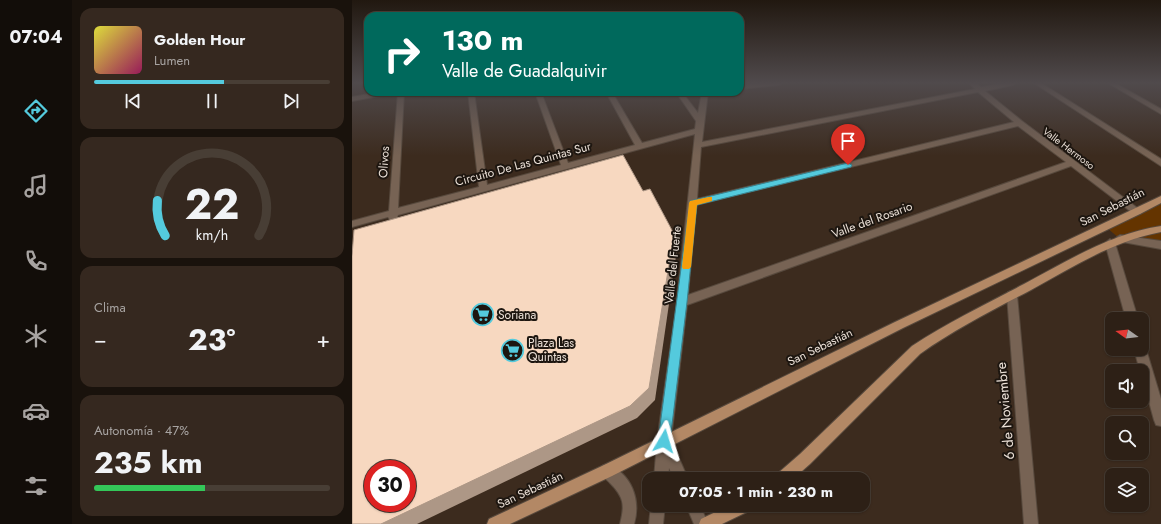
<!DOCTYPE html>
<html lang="es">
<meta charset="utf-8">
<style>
body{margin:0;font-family:Jost,sans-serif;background:#35281f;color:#f1f3f6;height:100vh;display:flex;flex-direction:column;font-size:15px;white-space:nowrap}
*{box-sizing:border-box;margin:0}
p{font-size:13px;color:#a7a3a1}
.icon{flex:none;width:22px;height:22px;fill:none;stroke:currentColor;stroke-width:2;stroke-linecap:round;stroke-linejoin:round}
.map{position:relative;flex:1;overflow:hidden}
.side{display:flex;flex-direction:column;gap:8px;padding:8px;background:#19120c;width:280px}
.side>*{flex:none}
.top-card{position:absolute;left:12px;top:12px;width:380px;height:84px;border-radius:12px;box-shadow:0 1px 3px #0004,0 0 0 1px #483e35;background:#00695c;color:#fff;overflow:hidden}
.needle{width:26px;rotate:284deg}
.controls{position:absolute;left:753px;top:312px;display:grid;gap:8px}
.controls a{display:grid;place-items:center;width:44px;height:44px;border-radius:8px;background:#2d2016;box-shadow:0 1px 3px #0004,0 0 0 1px #483e35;font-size:20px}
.speed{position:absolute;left:12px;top:460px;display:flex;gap:8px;font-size:20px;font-weight:700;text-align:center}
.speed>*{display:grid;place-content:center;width:52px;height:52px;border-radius:50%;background:#2d2016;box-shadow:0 1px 3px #0004,0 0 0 1px #483e35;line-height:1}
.speed .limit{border:6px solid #d22;background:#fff;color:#111}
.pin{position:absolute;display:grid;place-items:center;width:34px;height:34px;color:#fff;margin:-41px -17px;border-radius:50% 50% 50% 0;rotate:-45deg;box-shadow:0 0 4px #0007}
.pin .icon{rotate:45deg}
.me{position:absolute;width:44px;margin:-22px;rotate:7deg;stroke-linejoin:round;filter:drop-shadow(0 0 3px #0008)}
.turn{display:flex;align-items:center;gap:14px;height:84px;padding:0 12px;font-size:18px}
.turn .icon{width:52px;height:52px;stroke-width:2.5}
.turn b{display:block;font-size:28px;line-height:34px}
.big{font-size:30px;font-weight:700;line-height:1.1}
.side .card{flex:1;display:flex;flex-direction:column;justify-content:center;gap:6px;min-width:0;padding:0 14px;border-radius:12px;background:#35281f}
.side .dial{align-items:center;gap:0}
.dial svg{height:104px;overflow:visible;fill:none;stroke:#483e35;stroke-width:7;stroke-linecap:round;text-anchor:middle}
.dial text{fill:#f1f3f6;stroke:none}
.song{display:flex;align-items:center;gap:12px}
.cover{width:48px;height:48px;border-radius:6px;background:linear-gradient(135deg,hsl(60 70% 55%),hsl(330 70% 35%))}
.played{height:4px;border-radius:2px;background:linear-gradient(90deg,#54cadd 55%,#483e35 55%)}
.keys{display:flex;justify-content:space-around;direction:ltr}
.heat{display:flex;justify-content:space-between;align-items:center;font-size:22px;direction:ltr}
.charge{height:6px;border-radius:3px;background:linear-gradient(90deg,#34c759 47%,#483e35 0)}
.trip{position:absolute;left:290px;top:472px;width:228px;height:40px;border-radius:12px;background:#2d2016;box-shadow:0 1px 3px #0004,0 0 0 1px #483e35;font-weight:700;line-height:40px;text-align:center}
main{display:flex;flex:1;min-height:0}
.tabs{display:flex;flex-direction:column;width:72px;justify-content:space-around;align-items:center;background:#120d09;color:#a7a3a1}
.tabs .icon{width:28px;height:28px}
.tabs .current{color:#54cadd}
.tabs b{font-size:18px;color:#f1f3f6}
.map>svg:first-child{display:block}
.green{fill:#643400}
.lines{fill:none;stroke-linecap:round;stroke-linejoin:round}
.minor-casing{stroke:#57493d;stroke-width:2}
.major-casing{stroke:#57493d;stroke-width:2}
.minor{fill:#776354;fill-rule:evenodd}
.major{fill:#b38865;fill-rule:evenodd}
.shaded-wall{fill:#ad9786}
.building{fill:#f7d8c0;stroke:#ad9786;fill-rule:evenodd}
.route{fill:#54cadd;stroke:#378390}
.slow{fill:#f59e0b}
.labels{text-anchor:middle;stroke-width:4;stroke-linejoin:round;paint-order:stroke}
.far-street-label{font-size:10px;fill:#ebe0d7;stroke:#1d1610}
.street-label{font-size:12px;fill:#ebe0d7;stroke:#1d1610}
.poi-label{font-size:12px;fill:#ebe0d7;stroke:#1d1610;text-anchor:start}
.near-street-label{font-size:14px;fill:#ebe0d7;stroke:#1d1610}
</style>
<main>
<nav class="tabs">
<b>07:04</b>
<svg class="icon current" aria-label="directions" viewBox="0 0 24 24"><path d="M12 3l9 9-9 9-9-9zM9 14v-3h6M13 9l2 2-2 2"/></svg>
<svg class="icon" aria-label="music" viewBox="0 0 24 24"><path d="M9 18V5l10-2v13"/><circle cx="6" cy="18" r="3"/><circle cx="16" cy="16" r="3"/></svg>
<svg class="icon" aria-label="phone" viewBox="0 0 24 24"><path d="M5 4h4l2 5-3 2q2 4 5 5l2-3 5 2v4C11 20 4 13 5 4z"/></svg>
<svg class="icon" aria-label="climate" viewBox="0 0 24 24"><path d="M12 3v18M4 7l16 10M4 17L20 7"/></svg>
<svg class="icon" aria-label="car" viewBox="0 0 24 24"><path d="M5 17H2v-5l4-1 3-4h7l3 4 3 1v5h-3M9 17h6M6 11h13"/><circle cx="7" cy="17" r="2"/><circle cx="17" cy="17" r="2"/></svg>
<svg class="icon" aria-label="filters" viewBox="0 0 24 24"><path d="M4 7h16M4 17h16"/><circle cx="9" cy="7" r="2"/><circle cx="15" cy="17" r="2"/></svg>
</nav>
<section class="side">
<div class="card">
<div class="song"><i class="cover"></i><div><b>Golden Hour</b><p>Lumen</p></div></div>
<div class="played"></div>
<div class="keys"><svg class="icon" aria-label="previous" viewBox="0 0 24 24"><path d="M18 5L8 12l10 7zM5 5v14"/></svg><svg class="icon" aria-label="pause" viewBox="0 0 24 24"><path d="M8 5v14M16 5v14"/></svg><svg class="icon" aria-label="next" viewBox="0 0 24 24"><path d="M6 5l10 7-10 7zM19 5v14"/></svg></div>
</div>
<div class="card dial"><svg viewBox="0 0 100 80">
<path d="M14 69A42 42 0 1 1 86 69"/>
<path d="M14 69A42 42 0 0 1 8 42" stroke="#54cadd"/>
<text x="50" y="56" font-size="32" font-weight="700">22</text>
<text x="50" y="72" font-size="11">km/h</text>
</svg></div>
<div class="card"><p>Clima</p>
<div class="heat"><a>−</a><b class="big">23°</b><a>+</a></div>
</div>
<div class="card"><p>Autonomía · 47%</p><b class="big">235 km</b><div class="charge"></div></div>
</section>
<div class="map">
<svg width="809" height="524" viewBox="0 0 809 524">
<rect width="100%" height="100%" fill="#3c2b1e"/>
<!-- green -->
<path class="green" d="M809,199V245L768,239L754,227Z"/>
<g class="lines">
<defs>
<g id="minor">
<path d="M410,83H430L427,85L388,89V85Z"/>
<path d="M617,83H624L629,87L652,83H664L661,85L633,91L670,121L788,210L790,212L788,214H782L719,166L335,305L319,440L336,479H322L317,468L316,479H302L305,441L325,302L343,134L46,215L44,220H38L36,217L0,227V221L37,211L46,92H52L46,208L127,187L116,92H122L135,185L209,165L183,92H189L216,163L283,145L254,92H260L290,143L343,129L344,121L324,92H330L346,113L350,92H356L350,142L623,89ZM626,92L662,122L345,199L349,147ZM666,126L714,162L336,295L344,205Z"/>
<path d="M682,83H689L809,159V166Z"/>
<path d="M756,83H763L809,109V114Z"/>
<path d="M27,92H41L38,94L0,101V97Z"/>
<path d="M768,235L809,241V249L765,241L763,239L765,237Z"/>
<path d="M758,239L763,243L786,319H774L753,243Z"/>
<path d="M660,291L664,292L665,295L686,524H672L655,295L656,292Z"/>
<path d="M790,345L794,349L809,399V426L804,425L802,420L790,376V371H788L782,349H790Z"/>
<path d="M255,464C280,474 289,500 282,524H268C273,505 272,497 258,483C254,479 250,476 248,471L250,466Z"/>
<path d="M299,505H313L311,524H297Z"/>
<path d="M334,505H348L356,524H342Z"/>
</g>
<g id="major">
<path d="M809,196V203L788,214L551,328L260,476L158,524H135L137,519L250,466L543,322Z"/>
<path d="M809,226V232C761,241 721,267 679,290C641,310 603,329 568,354L458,464L441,479H423L425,474L448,454L560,346C596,322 634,304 672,284C717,260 758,234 809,226Z"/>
<path d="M378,505H401L399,510L370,524H347L349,519Z"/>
</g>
</defs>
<!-- minor casing -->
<use href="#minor" class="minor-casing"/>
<!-- major casing -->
<use href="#major" class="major-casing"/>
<!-- minor -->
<use href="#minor" class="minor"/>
<!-- major -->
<use href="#major" class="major"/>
</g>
<!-- shaded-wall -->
<path class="shaded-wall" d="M322,234L325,249L303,400L285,418L65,524H29Z"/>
<!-- building -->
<path class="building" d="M271,155L291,191L298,189L322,234L297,388L278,406L29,524H0V256L2,230ZM21,469H55V503H21Z"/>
<!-- sky -->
<linearGradient id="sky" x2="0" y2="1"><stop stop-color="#211810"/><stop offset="0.53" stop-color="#504a4c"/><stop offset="1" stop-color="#504a4c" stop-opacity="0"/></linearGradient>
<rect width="809" height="156" fill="url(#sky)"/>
<!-- route -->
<path class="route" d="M496,163L500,165L499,167L345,205L335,302L318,441L316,446L312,447L307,446L306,441L338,201Z"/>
<!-- slow -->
<path class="slow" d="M357,197H360V201L345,205L339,267L337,269H331L330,267L337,203L338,201Z"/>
<!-- icons -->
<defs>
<symbol id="supermarket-ring" viewBox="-11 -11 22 22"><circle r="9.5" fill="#1d1610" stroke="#54cadd" stroke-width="1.5"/><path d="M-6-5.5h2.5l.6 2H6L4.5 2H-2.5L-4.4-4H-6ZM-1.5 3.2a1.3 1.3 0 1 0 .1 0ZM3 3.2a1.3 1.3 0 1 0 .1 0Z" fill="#54cadd"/></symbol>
</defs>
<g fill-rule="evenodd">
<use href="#supermarket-ring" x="118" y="302" width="25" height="25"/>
<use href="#supermarket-ring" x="148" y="338" width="25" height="25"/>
</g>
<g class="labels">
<!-- far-street labels -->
<g class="far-street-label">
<text transform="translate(717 148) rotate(37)" y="4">Valle Hermoso</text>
</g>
<!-- street labels -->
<g class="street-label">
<text transform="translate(32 162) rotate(-86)" y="4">Olivos</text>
<text transform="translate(171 164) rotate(-15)" y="4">Circuito De Las Quintas Sur</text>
<text transform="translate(760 207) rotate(-27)" y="4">San Sebastián</text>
<text transform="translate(520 220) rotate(-20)" y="4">Valle del Rosario</text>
<text transform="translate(321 265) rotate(-84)" y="4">Valle del Fuerte</text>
<text transform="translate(468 347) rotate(-26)" y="4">San Sebastián</text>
<text transform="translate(178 490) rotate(-25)" y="4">San Sebastián</text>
</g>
<!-- poi labels -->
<g class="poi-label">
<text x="146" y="319">Soriana</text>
<text x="176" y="347">Plaza Las<tspan x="176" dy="14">Quintas</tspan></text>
</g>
<!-- near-street labels -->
<g class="near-street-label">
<text transform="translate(653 411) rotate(-95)" y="5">6 de Noviembre</text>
</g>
</g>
</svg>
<div class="controls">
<a><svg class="needle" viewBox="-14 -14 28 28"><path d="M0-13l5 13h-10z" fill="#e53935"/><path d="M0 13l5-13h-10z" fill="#a7a3a1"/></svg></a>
<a><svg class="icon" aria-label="sound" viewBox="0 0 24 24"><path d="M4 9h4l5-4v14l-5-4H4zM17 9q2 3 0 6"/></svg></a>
<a><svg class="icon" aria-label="search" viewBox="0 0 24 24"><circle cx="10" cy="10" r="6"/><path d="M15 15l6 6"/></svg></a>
<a><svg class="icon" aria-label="layers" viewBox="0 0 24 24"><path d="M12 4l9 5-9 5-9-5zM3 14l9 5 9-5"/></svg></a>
</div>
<div class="speed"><div class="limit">30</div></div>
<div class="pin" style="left:496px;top:165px;background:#d93025"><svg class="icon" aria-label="arrive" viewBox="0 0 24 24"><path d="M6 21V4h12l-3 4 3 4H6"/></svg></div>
<svg class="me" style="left:312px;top:441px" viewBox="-20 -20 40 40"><path d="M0-17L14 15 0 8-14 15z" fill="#54cadd" stroke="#fff" stroke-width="4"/></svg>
<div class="trip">07:05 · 1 min · 230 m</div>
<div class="top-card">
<div class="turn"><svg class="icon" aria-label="right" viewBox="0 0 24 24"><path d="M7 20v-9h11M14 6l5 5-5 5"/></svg><div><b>130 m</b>Valle de Guadalquivir</div></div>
</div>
</div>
</main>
